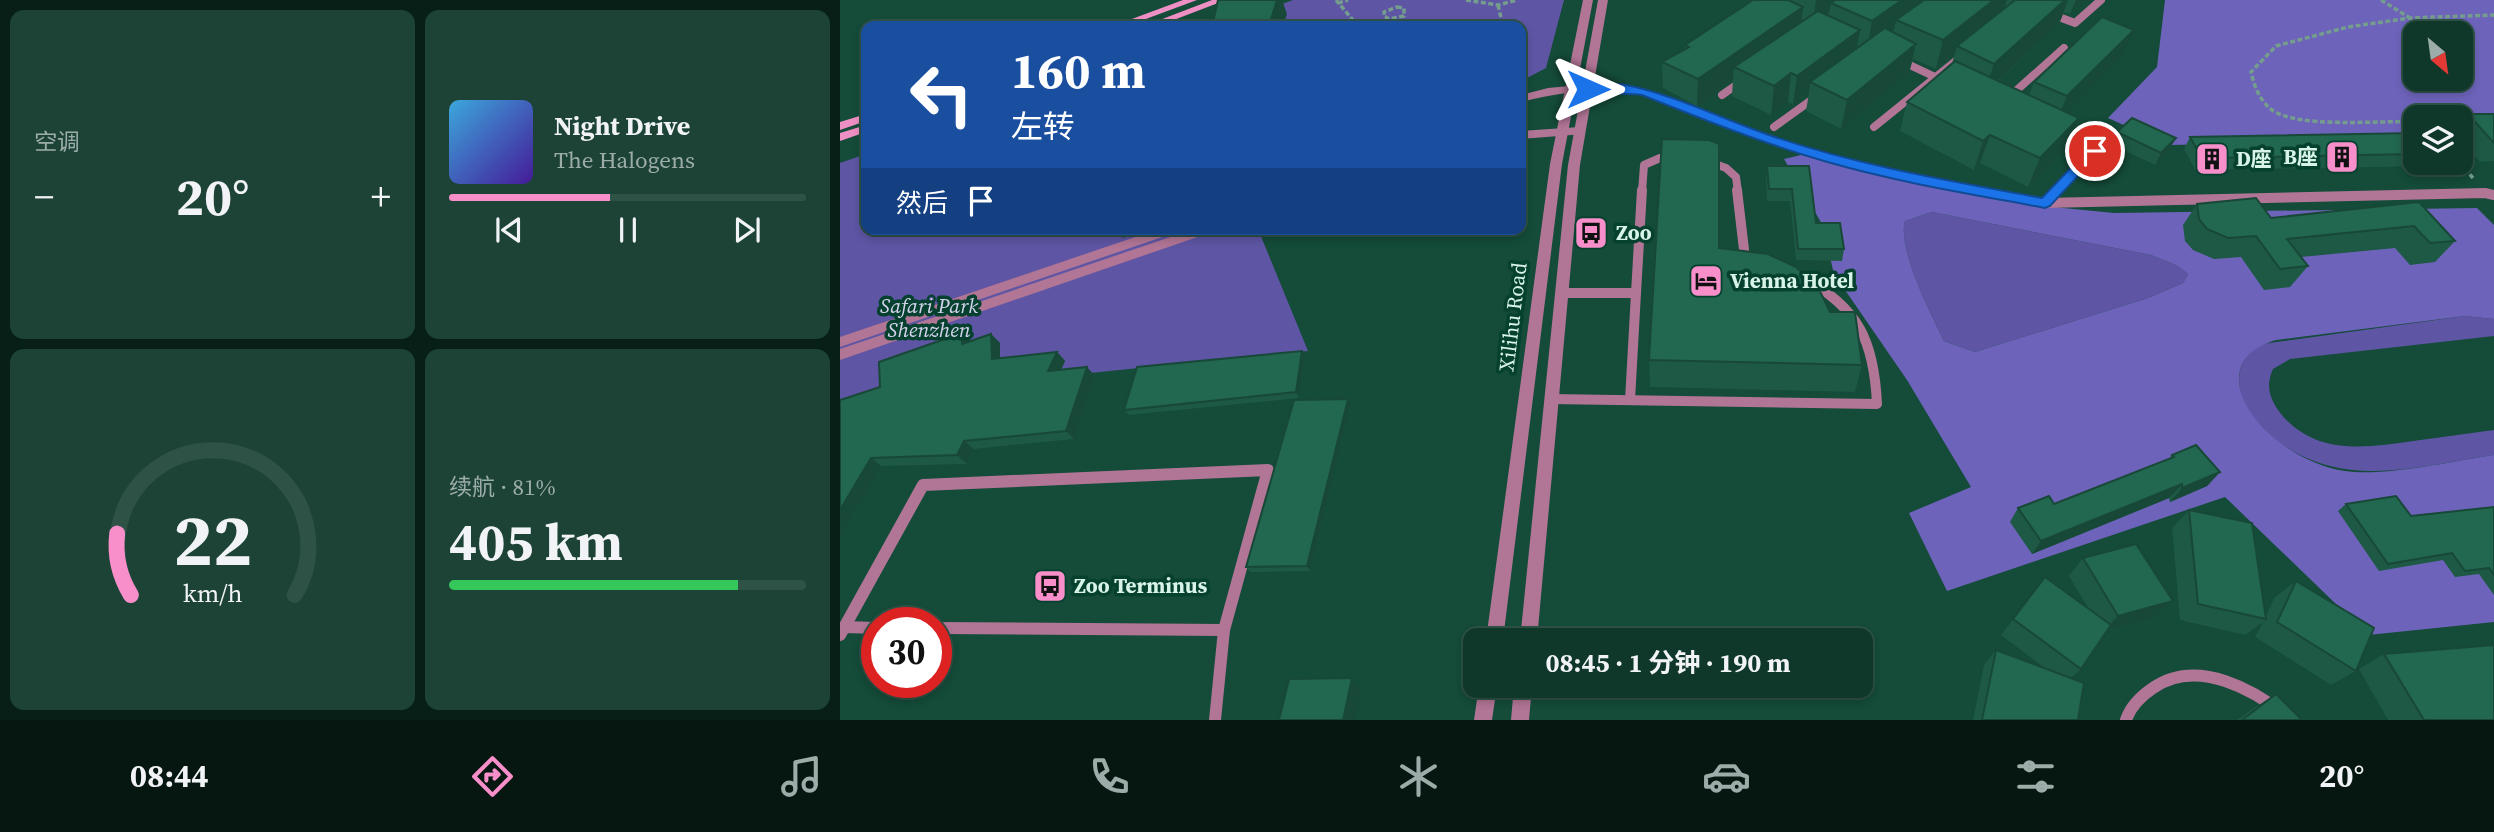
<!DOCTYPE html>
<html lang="zh">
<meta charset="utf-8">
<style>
body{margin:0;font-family:"Source Serif 4","Noto Sans SC",serif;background:#1d4337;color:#f1f3f6;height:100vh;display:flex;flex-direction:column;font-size:26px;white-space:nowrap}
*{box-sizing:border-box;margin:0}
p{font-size:23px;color:#9baca9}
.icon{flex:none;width:38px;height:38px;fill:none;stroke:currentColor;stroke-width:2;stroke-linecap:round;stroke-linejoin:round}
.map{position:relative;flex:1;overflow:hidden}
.sheet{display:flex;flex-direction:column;gap:10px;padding:10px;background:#081f18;width:840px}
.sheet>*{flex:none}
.top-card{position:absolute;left:21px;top:21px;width:665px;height:214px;border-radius:14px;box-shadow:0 4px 10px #0003,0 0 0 2px #2f5247;background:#1a4fa0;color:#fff;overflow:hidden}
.needle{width:46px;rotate:151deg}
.buttons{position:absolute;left:1563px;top:21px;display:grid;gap:14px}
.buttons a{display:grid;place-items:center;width:70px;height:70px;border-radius:14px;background:#0f382b;box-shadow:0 4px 10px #0003,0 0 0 2px #2f5247;font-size:35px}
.speed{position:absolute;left:21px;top:607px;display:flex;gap:14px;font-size:35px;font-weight:700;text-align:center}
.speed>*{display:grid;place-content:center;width:91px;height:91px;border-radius:50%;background:#0f382b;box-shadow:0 4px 10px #0003,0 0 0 2px #2f5247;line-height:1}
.speed .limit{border:10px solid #d22;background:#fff;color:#111}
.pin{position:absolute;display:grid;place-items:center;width:60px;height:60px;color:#fff;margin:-30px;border:4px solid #fff;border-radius:50%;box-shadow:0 2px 7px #0007}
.me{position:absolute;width:77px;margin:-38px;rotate:90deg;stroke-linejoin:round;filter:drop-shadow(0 0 5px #0008)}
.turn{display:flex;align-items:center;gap:24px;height:147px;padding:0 35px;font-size:32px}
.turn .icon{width:91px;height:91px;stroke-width:2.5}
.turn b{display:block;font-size:49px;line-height:60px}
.then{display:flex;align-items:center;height:66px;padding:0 35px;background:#0003;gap:14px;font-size:26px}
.big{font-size:52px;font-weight:700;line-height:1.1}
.sheet .card{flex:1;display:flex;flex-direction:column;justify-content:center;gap:10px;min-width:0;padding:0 24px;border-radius:14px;background:#1d4337}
.sheet .dial{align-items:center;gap:0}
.dial svg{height:182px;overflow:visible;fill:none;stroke:#2f5247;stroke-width:7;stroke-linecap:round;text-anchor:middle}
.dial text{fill:#f1f3f6;stroke:none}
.song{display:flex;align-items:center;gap:21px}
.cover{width:84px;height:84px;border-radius:10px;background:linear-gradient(135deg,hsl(200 70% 55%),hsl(260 70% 35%))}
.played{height:7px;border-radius:4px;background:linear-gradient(90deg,#f98fca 45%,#2f5247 45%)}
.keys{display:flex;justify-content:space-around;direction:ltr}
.heat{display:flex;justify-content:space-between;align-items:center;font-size:38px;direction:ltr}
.charge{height:10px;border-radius:5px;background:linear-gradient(90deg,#34c759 81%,#2f5247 0)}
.sheet .tiles{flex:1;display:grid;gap:10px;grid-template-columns:repeat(2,1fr)}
.trip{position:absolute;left:623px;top:628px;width:410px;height:70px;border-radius:14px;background:#0f382b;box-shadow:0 4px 10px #0003,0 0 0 2px #2f5247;font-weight:700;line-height:70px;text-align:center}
.tabs{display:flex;height:112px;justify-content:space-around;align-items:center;background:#061611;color:#9baca9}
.tabs .icon{width:49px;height:49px}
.tabs .on{color:#f98fca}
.tabs b{font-size:32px;color:#f1f3f6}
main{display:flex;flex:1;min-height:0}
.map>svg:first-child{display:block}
.green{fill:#5e55a4}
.forest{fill:#6d63ba;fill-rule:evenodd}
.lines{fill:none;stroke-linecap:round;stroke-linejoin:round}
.path{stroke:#749d8e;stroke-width:3.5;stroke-dasharray:5 2.5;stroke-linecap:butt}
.service-far2{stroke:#b17595;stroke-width:8}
.service-far1{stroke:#b17595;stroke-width:10}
.service{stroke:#b17595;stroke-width:12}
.minor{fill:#b17595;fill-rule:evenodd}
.tertiary{fill:#b17595;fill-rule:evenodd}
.secondary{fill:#ef90c4;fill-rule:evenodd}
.wall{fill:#1d5944}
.shaded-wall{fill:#184837}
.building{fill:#22674f;stroke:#184837;stroke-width:2}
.route{fill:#1a73e8;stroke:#114b97;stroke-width:2}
.labels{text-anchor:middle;stroke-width:7;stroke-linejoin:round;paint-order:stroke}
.poi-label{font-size:21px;font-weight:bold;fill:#d8f3e7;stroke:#05412e;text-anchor:start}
.park-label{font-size:21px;font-style:italic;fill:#d5d4ec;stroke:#05412e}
.street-label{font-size:21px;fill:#d8f3e7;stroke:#05412e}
</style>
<main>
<section class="sheet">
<div class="tiles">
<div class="card"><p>空调</p>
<div class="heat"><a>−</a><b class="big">20°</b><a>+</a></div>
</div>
<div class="card">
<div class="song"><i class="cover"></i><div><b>Night Drive</b><p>The Halogens</p></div></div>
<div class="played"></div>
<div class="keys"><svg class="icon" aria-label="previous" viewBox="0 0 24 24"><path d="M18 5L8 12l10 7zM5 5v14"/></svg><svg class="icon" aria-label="pause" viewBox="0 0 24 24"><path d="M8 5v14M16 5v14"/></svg><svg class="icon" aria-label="next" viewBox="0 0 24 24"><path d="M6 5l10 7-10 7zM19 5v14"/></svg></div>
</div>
<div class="card dial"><svg viewBox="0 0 100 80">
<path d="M14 69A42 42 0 1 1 86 69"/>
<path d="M14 69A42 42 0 0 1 8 42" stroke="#f98fca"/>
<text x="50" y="56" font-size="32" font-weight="700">22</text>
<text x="50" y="72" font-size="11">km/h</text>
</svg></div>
<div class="card"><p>续航 · 81%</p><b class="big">405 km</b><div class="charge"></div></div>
</div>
</section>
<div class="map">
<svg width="1654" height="720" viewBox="0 0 1654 720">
<rect width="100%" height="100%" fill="#144b39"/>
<!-- green -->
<g class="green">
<path d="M453,0H724L706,68L681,81V26H382Z"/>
<path d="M26,154V229H418L468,351L170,381L0,447V163Z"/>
<path d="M1092,212L1311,255L1336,265L1348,274L1343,283L1308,298L1135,352L1104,341C1091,314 1057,248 1065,221Z"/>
<path d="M1625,316L1654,319V336L1450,359L1433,369C1425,386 1430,400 1441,414C1476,456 1526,448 1573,441C1600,437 1627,434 1654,430V455C1577,466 1504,491 1436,440C1421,428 1406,412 1401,393C1395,371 1403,355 1422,344Z"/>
</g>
<!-- forest -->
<g class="forest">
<path d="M1325,0H1654V127L1621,128L1620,117H1575V141L1328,145L1268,118L1317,67ZM1575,33H1620V79H1575Z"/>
<path d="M961,155L1065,180L1193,205L1274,213L1637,208L1654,225V319L1625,316L1436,340C1378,357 1397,407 1433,437C1453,454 1479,467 1505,471C1544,477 1613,461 1654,455V622L1528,635L1385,497L1107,591L1069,513L1131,487L1067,380L994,274L982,224L944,159ZM1092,212L1311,255L1336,265L1348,274L1343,283L1308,298L1135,352L1104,341C1091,314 1057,248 1065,221Z"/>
</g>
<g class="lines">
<!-- path -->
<g class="path">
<path d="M496,0L518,26"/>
<path d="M626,0L658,5L677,0"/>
<path d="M1541,0L1570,18"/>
<path d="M498,3L508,0"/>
<path d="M658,5L663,26"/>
<path d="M557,7L564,8V16L549,19L544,16V12Z"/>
<path d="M541,26L549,19"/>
<path d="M1575,122C1540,120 1459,129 1432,110C1420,101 1414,86 1411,72L1436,46L1508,27L1570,18L1654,15"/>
<path d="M1620,163L1633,178"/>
</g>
<!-- service-far2 -->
<g class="service-far2">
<path d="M1208,13L1235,23L1261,0"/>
<path d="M1059,60L1108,83"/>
<path d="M882,95L902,81"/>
<path d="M1169,97L1224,48"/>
<path d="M934,127L977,96"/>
<path d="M1034,127L1123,55"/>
<path d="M867,161L886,168L896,177L898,192"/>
<path d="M802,192L804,165L820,158L835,156"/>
<path d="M1216,192L1255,151L1218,134"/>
</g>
<!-- service-far1 -->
<g class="service-far1">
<path d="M897,190L905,258L911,259"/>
<path d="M1205,203L1645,193L1654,195"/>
<path d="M1205,203L1218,190"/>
<path d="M722,293H796L802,190"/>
<path d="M711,399L1037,404C1034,341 1019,308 962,277"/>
<path d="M790,400L796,293"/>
</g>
<!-- service -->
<g class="service">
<path d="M4,627L37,628"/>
<path d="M0,635L83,485L428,470L384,630L96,628"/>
<path d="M375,720L384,630"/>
<path d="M1286,720C1291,705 1301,696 1313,688C1357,657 1416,690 1451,720"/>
</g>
<!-- minor -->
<g class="minor">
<path d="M741,85H773L809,91L917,131L994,156L1098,180L1205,199L1211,203L1205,207C1130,194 1055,181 981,160C942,148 904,135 866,120C845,112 824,100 801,95C760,87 721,92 681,102V95L708,88Z"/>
<path d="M740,127L744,128V134L681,139V131Z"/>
<path d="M319,229H339L337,232L0,347V337Z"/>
<path d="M354,229H374L372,232L0,360V349Z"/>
</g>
<!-- tertiary -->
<g class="tertiary">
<path d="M743,0H753L722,164L663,640H646L710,164Z"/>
<path d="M758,0H768L740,165L697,640H680L728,165Z"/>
<path d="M639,686H657L652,720H634Z"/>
<path d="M674,686H692L689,720H671Z"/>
</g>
<!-- secondary -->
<g class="secondary">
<path d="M343,0H357L287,26H273Z"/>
<path d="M372,0H386L318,26H304Z"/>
<path d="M26,114V121L0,130V122Z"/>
<path d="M26,125V132L0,141V133Z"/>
</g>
</g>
<!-- wall -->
<g class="wall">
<path d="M913,0H1246L1230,14L1224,12L1219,24L1158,81L1189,95L1194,82L1281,58L1227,113L1226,147L1188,187L1140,163L1134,170L1060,131L1067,102L1112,64L1115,53L1096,69L1073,59L1069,73L1001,129L966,111L969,93L953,105L948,102L931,115L892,96L893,80L857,106L823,88L822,62L845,49V45Z"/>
<path d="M1628,114H1654V161L1640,162L1620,139V124Z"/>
<path d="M1277,132L1329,150L1315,165L1271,144Z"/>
<path d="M1575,133V163H1601L1598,166L1355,170L1344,149L1350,137Z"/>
<path d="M927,166H969L976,223L1004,249L1002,261L956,260L950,201H927L926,178Z"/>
<path d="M1579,202L1615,241L1595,262L1570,265L1555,248L1461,257L1468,266L1450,287L1424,290L1401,257L1374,259L1353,250L1345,241L1343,225L1357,204L1431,218Z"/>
<path d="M879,248L990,312L1022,365L1015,392L810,387L809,360Z"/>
<path d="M122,333L130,341L151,334L160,343V359L217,352L225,361L221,370L255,376L234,439L134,449L127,464L41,466L0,538V400L40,387Z"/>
<path d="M465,357L459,398L289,415L284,410Z"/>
<path d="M511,404L470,571L410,572L406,567Z"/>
<path d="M1332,455L1380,472L1367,486L1330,502L1329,498L1192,554L1170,522L1178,508L1214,504L1328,460Z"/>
<path d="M1506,504L1571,516L1654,507V595L1639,574L1615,577L1603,560L1539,571L1498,511Z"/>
<path d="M1349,510L1426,616L1434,598L1456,581L1516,671L1491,685L1415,637L1423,622L1405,635L1340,620L1332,528Z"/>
<path d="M1243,558L1333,601L1315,617L1266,631L1241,669L1231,678L1238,720H1133L1144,665L1156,650L1206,669L1161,635L1205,577L1248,608L1229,576Z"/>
<path d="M1544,654L1654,720H1548L1519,669Z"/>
<path d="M1436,694L1462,720H1397L1414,708Z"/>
</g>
<!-- shaded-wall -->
<g class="shaded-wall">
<path d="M437,0H442L447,14L443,26H429Z"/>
<path d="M976,0H1008L991,3L989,13L973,25Z"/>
<path d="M1062,0H1094L1056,20L1054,30L1027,50L1032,21Z"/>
<path d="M1154,0H1167L1162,15L1117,46L1115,53L1096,69L1103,40Z"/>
<path d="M1225,0H1228L1219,24L1144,93L1154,64Z"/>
<path d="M1236,0H1246L1230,14Z"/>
<path d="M963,7L960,33L894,67L893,80L857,106L858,79Z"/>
<path d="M1020,30L1015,59L970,82L969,93L953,105L957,76Z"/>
<path d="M1294,30L1281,58L1215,125L1227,96Z"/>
<path d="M1076,44L1069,73L1001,129L1007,100Z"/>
<path d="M951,73L948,102L931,115L934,86Z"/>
<path d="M1239,118L1226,147L1188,187L1200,158Z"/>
<path d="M1150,135L1140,163L1134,170L1143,141Z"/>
<path d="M1336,138L1329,150L1315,165L1321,153Z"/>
<path d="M289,229H311L283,238L279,232Z"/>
<path d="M122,333L131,342L122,344Z"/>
<path d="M151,334L160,343V368L152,359Z"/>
<path d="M462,351L465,357L459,398L456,392Z"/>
<path d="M217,352L225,361L216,380L208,371Z"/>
<path d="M247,367L255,376L234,439L226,431Z"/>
<path d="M508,399L511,404L470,571L467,566Z"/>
<path d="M124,441L134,449L127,464L117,455Z"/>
<path d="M31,458L41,466L0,538V510Z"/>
<path d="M1380,472L1367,486L1330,502L1342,488Z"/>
<path d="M1342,484L1329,498L1192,554L1201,541Z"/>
<path d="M1333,601L1315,617L1262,632L1278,616Z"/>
<path d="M512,678L521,690L515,720H503Z"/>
</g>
<!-- building -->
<g class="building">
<path d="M378,0H437L429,26H372Z"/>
<path d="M913,0H948L963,7L858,79L822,62L849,47L845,45Z"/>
<path d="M995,0H1062L1032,21L991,3Z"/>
<path d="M1084,0H1154L1103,40L1056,20Z"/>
<path d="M1175,0H1225L1154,64L1117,46Z"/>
<path d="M978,11L1020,30L957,76L951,73L934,86L894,67Z"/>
<path d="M1262,17L1294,30L1227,96L1194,82Z"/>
<path d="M1045,28L1076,44L1007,100L970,82Z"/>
<path d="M1115,61L1239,118L1200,158L1150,135L1143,141L1067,102Z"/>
<path d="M1628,114H1654V143Z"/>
<path d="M1292,118L1336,138L1321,153L1277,132Z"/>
<path d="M1575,133V154L1362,158L1350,137Z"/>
<path d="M822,139L869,140L879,144V248L928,254L956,267L978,287L990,312H1015L1022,365L809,360Z"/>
<path d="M927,166H969L976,223H1000L1004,249H958L952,189H929Z"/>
<path d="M1416,198L1431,218L1579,202L1615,241L1590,243L1574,226L1447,239L1468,266L1440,269L1416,236L1388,238L1367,229L1359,219L1357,204Z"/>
<path d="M122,333V344L151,334L152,359L217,352L208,371L247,367L226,431L124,441L117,455L31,458L0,510V400L40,387L39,362Z"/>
<path d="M462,351L456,392L284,410L297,367Z"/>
<path d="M508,399L467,566L406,567L454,400Z"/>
<path d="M1356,445L1380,472L1342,488V484L1201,541L1178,508L1209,496L1214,504L1334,457L1332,455Z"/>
<path d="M1556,496L1571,516L1654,507V575L1649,568L1625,571L1612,553L1548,564L1506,504Z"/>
<path d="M1349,510L1412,523L1426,619L1358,604Z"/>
<path d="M1296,544L1333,601L1278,616L1243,558Z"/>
<path d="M1205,577L1271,625L1241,669L1173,619Z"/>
<path d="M1456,581L1534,628L1516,671L1437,622Z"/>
<path d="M1654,645V720H1584L1544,654Z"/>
<path d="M1156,650L1244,683L1238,720H1142Z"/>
<path d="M512,678L503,720H439L449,679Z"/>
<path d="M1436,694L1462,720H1402Z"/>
</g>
<!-- route -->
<path class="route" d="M781,84C834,94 882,119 932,136C1020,166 1111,181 1202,198L1250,148H1260L1261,151L1210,206L1205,208C1131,194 1056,182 984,161C922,143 862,119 802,95C787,93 751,95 742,89L748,85Z"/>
<!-- icons -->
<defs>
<symbol id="building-square" viewBox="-11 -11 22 22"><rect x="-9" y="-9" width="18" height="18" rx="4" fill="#f98fca" stroke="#05412e"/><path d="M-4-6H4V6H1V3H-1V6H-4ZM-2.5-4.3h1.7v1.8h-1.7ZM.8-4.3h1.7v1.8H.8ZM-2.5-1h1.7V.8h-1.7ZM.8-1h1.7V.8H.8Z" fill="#111"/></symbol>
<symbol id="bus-square" viewBox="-11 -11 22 22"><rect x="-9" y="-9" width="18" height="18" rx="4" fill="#f98fca" stroke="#05412e"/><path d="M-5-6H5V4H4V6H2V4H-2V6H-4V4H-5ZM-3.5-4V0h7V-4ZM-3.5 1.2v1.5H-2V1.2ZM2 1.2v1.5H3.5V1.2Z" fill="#111"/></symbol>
<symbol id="hotel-square" viewBox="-11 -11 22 22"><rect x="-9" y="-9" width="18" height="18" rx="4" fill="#f98fca" stroke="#05412e"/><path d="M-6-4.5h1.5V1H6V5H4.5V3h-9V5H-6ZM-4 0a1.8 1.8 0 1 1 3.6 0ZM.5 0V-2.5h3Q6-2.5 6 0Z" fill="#111"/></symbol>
</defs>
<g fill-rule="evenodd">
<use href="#building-square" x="1483" y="138" width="38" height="38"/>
<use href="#building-square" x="1353" y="140" width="38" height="38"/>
<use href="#bus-square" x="732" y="214" width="38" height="38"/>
<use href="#hotel-square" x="847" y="262" width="38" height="38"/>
<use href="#bus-square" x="191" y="567" width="38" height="38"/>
</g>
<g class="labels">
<!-- poi labels -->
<g class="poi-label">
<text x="1478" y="164" text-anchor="end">B座</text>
<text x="1396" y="166">D座</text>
<text x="776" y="240">Zoo</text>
<text x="890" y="288">Vienna Hotel</text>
<text x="234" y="593">Zoo Terminus</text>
</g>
<!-- park labels -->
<g class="park-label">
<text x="89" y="313">Safari Park<tspan x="89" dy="24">Shenzhen</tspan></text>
</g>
<!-- street labels -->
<g class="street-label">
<text transform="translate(673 317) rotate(-83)" y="7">Xilihu Road</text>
</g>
</g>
</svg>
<div class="buttons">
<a><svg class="needle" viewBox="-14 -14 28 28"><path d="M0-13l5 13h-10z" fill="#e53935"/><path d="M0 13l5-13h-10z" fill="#9baca9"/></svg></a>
<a><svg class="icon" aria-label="layers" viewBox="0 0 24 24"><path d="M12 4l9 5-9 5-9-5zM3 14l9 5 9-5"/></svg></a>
</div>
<div class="speed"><div class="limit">30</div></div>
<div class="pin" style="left:1255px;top:151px;background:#d93025"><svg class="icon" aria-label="arrive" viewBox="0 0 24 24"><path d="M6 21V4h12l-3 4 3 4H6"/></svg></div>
<svg class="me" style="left:748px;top:89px" viewBox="-20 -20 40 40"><path d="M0-17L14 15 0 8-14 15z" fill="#1a73e8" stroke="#fff" stroke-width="4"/></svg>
<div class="trip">08:45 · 1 分钟 · 190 m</div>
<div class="top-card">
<div class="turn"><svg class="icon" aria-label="left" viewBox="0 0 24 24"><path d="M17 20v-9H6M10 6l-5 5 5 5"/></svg><div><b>160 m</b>左转</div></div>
<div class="then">然后<svg class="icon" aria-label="arrive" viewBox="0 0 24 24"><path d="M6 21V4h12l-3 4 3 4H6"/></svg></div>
</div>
</div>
</main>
<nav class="tabs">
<b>08:44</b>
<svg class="icon on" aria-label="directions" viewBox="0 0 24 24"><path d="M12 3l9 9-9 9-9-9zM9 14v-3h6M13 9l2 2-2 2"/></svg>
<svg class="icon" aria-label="music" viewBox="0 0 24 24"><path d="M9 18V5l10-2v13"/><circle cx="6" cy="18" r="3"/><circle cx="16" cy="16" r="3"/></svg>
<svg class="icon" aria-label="phone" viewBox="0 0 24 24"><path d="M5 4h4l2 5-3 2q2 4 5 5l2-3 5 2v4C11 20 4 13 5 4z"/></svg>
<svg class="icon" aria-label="climate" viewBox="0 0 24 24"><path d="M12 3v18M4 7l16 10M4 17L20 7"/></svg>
<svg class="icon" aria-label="car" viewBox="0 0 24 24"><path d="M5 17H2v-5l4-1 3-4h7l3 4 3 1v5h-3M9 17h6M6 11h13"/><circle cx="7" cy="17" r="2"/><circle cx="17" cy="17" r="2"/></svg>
<svg class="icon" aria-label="filters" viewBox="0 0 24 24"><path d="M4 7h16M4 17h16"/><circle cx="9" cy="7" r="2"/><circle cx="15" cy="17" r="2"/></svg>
<b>20°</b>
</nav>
